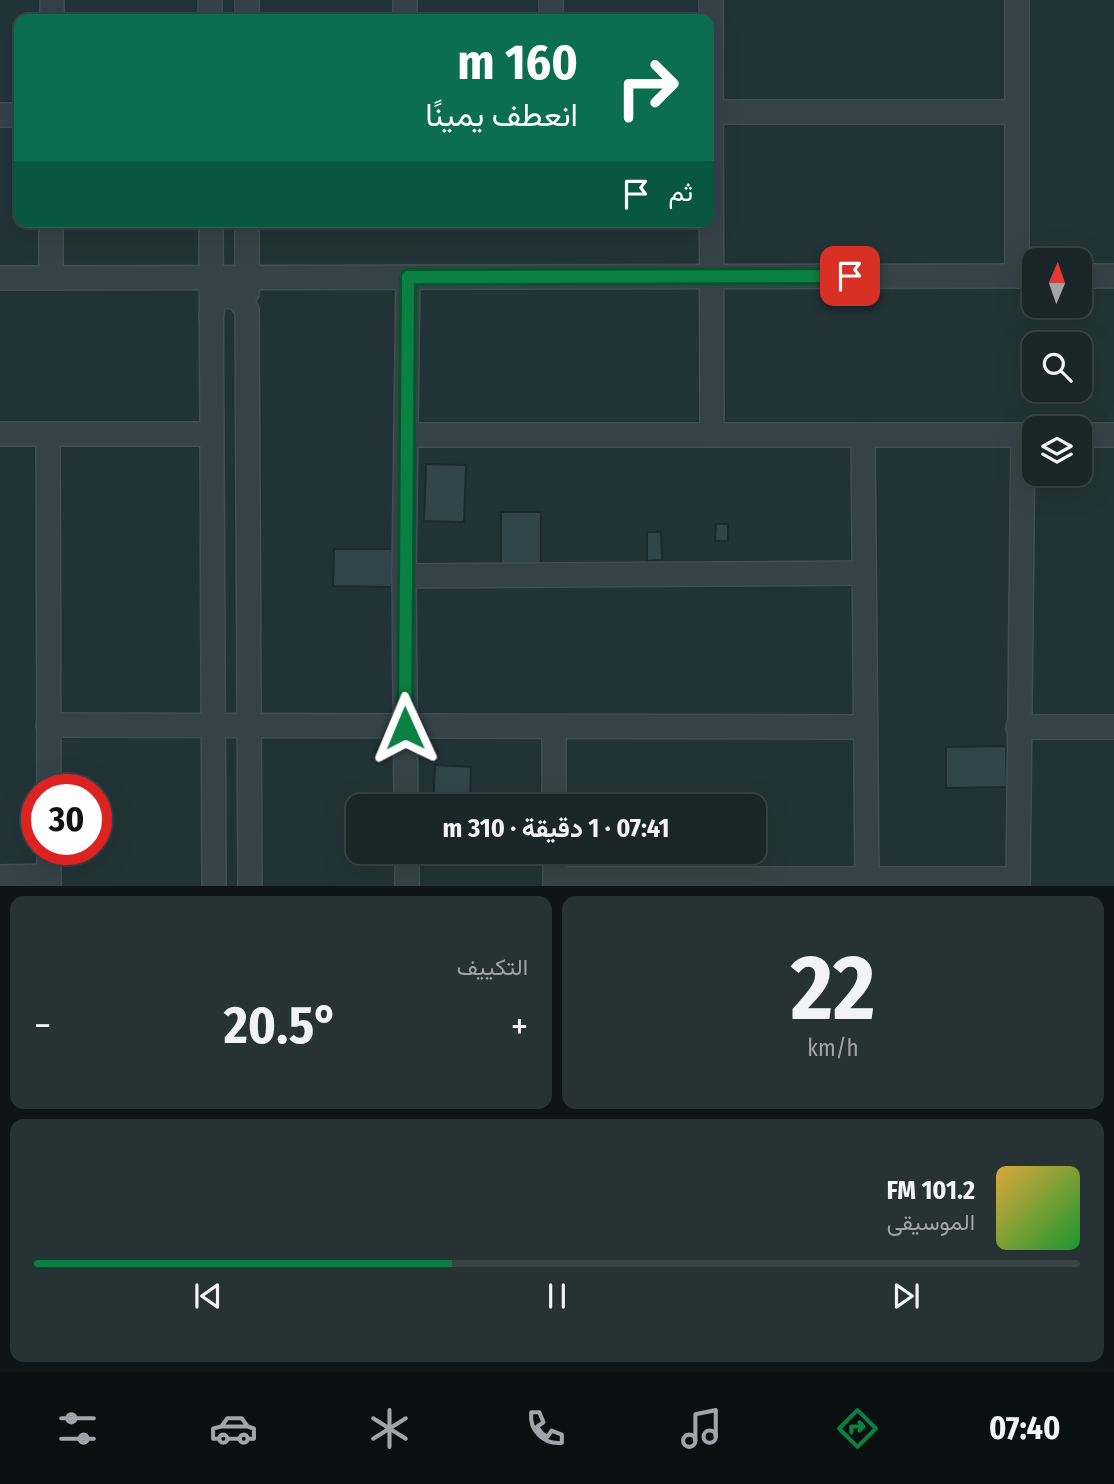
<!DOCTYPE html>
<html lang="ar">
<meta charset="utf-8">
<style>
body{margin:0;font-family:"Fira Sans Condensed",Vazirmatn,sans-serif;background:#273235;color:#f1f3f6;direction:rtl;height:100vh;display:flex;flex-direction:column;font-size:26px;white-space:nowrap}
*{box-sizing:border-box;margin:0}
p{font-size:23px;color:#9fa5a8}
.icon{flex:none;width:38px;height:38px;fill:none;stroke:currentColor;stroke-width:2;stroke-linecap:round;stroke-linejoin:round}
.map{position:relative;height:886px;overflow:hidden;direction:ltr}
.sheet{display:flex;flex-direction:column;gap:10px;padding:10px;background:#0e1517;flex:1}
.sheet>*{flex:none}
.banner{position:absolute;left:14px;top:14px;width:700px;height:214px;border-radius:14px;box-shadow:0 7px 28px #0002,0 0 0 2px #384346;direction:rtl;background:#0b6e4f;color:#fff;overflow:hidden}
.needle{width:46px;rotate:2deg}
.buttons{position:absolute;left:1022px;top:248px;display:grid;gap:14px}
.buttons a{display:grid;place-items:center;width:70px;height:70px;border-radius:14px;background:#1a2629;box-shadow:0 7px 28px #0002,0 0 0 2px #384346;font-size:35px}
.speed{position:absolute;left:21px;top:774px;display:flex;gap:14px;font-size:35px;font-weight:700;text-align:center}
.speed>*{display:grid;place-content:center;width:91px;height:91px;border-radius:50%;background:#1a2629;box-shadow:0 7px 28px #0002,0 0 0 2px #384346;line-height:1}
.speed .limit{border:10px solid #d22;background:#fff;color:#111}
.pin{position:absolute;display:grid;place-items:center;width:60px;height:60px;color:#fff;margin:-30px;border-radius:14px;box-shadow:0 4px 10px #0006}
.me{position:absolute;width:77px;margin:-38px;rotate:359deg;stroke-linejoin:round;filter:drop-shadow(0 0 5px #0008)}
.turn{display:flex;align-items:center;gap:24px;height:147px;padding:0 21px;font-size:32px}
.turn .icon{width:91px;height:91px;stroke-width:2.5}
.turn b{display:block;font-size:49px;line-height:60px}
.then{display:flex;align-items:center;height:66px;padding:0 21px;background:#0003;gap:14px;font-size:26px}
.big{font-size:52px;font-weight:700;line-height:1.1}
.sheet .tile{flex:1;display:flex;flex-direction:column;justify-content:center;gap:10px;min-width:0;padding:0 24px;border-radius:14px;background:#273235}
.sheet .dial{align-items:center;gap:0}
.dial b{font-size:91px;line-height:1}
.song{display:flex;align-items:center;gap:21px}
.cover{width:84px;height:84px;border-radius:10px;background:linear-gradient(135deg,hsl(40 70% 55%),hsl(130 70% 35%))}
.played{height:7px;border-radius:4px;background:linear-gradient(90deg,#0b8043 40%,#384346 40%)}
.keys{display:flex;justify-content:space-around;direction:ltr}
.heat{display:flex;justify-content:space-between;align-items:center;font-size:38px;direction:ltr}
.sheet .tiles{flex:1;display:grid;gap:10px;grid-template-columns:1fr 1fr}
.tile:last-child{grid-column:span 2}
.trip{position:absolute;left:346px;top:794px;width:420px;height:70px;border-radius:14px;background:#1a2629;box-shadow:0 7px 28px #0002,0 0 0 2px #384346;font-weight:700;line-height:70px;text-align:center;direction:rtl}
.menu{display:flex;height:112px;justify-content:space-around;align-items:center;background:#0a0f10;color:#9fa5a8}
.menu .icon{width:49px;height:49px}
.menu .on{color:#0b8043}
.menu b{font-size:32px;color:#f1f3f6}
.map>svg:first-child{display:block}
.building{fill:#31454b;stroke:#1c2a2e;stroke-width:2}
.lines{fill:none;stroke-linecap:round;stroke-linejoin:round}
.minor-casing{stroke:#414f54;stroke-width:26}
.minor{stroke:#354348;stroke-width:23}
.route-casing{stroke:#07532c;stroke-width:18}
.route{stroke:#0b8043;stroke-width:12}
</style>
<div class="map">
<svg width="1114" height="886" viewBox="0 0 1114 886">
<rect width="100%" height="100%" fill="#223337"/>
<!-- building -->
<g class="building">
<path d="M426,464L466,465L464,522L424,521Z"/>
<rect x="501" y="512" width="40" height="63"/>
<path d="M716,524H728V541H715Z"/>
<path d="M647,532H661L662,560L647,561Z"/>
<path d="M334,549H395L394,587L333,586Z"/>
<path d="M1006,746L1007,787L946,788V747Z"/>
<path d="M435,765L471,767L470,807H433Z"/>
<path d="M624,795L664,796V807H624Z"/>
<path d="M685,795L721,796V807H685Z"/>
<path d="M623,852H663L662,859L622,858Z"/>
<path d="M684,852H721V859L684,858Z"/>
</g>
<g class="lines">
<defs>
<g id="minor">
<path d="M210,0V19"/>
<path d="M711,0L712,435"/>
<path d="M52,19V0"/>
<path d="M247,19V0"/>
<path d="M405,19V0"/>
<path d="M551,19V0"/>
<path d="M709,112H1017"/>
<path d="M0,115H19"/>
<path d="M211,222L214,886"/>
<path d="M1017,276V0"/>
<path d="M1080,276H1114"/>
<path d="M0,278L1034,276"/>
<path d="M51,278V222"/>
<path d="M247,293V222"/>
<path d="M211,318L214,302L221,296L237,297L247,310L250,886"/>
<path d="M0,434H211"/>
<path d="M48,434L49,789"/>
<path d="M406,435H1034"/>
<path d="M863,435L867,880"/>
<path d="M1080,435H1114"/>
<path d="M404,576L863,573"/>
<path d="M48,725L864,727"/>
<path d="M1018,727H1114"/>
<path d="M554,728V807"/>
<path d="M406,807L404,576L408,277"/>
<path d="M49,849V886"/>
<path d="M407,852V886"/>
<path d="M555,852V886"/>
<path d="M0,877L49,876"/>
<path d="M555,879H1018"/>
<path d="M1018,886L1023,435"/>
</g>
</defs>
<!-- minor casing -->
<use href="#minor" class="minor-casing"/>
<!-- minor -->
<use href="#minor" class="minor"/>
</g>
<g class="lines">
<defs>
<path id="route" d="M405,728L408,277L850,276"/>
</defs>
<!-- route casing -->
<use href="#route" class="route-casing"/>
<!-- route -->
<use href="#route" class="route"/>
</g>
</svg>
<div class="buttons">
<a><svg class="needle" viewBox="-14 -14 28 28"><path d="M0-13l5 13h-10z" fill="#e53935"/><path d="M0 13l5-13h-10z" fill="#9fa5a8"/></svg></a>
<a><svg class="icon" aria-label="search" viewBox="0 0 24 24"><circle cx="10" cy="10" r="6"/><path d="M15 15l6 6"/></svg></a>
<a><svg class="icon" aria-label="layers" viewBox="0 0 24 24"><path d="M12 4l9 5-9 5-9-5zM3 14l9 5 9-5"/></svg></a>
</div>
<div class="speed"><div class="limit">30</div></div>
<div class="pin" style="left:850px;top:276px;background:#d93025"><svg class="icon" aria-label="arrive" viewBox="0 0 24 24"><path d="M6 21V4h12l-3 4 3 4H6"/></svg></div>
<svg class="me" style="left:405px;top:728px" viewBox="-20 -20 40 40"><path d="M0-17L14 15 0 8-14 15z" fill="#0b8043" stroke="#fff" stroke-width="4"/></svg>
<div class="trip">07:41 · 1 دقيقة · 310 m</div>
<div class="banner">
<div class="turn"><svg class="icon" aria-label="right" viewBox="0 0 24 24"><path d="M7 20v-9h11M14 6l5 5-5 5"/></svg><div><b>160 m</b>انعطف يمينًا</div></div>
<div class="then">ثم<svg class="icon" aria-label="arrive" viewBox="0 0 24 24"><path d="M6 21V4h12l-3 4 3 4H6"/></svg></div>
</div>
</div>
<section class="sheet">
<div class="tiles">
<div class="tile dial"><b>22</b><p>km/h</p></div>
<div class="tile"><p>التكييف</p>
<div class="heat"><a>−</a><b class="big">20.5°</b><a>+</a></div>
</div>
<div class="tile">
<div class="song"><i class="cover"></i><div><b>101.2 FM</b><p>الموسيقى</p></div></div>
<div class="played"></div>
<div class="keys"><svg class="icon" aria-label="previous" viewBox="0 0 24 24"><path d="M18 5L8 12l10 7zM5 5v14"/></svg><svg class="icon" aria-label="pause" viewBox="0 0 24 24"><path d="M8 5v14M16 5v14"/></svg><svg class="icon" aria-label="next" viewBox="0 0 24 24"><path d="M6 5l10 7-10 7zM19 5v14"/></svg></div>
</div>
</div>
</section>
<nav class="menu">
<b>07:40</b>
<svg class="icon on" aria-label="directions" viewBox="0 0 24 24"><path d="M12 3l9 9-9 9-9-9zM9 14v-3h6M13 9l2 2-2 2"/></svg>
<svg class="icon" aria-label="music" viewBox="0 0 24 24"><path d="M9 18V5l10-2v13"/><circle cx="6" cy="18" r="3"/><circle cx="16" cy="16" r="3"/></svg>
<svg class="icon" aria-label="phone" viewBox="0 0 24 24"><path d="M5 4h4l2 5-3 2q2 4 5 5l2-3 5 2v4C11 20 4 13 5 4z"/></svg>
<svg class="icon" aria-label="climate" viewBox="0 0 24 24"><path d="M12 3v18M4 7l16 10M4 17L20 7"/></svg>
<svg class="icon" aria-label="car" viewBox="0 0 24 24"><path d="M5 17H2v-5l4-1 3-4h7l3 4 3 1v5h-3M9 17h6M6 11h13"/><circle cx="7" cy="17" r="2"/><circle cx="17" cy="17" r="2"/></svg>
<svg class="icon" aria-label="filters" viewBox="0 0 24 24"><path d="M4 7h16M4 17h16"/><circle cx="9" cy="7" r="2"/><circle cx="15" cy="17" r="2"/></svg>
</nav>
